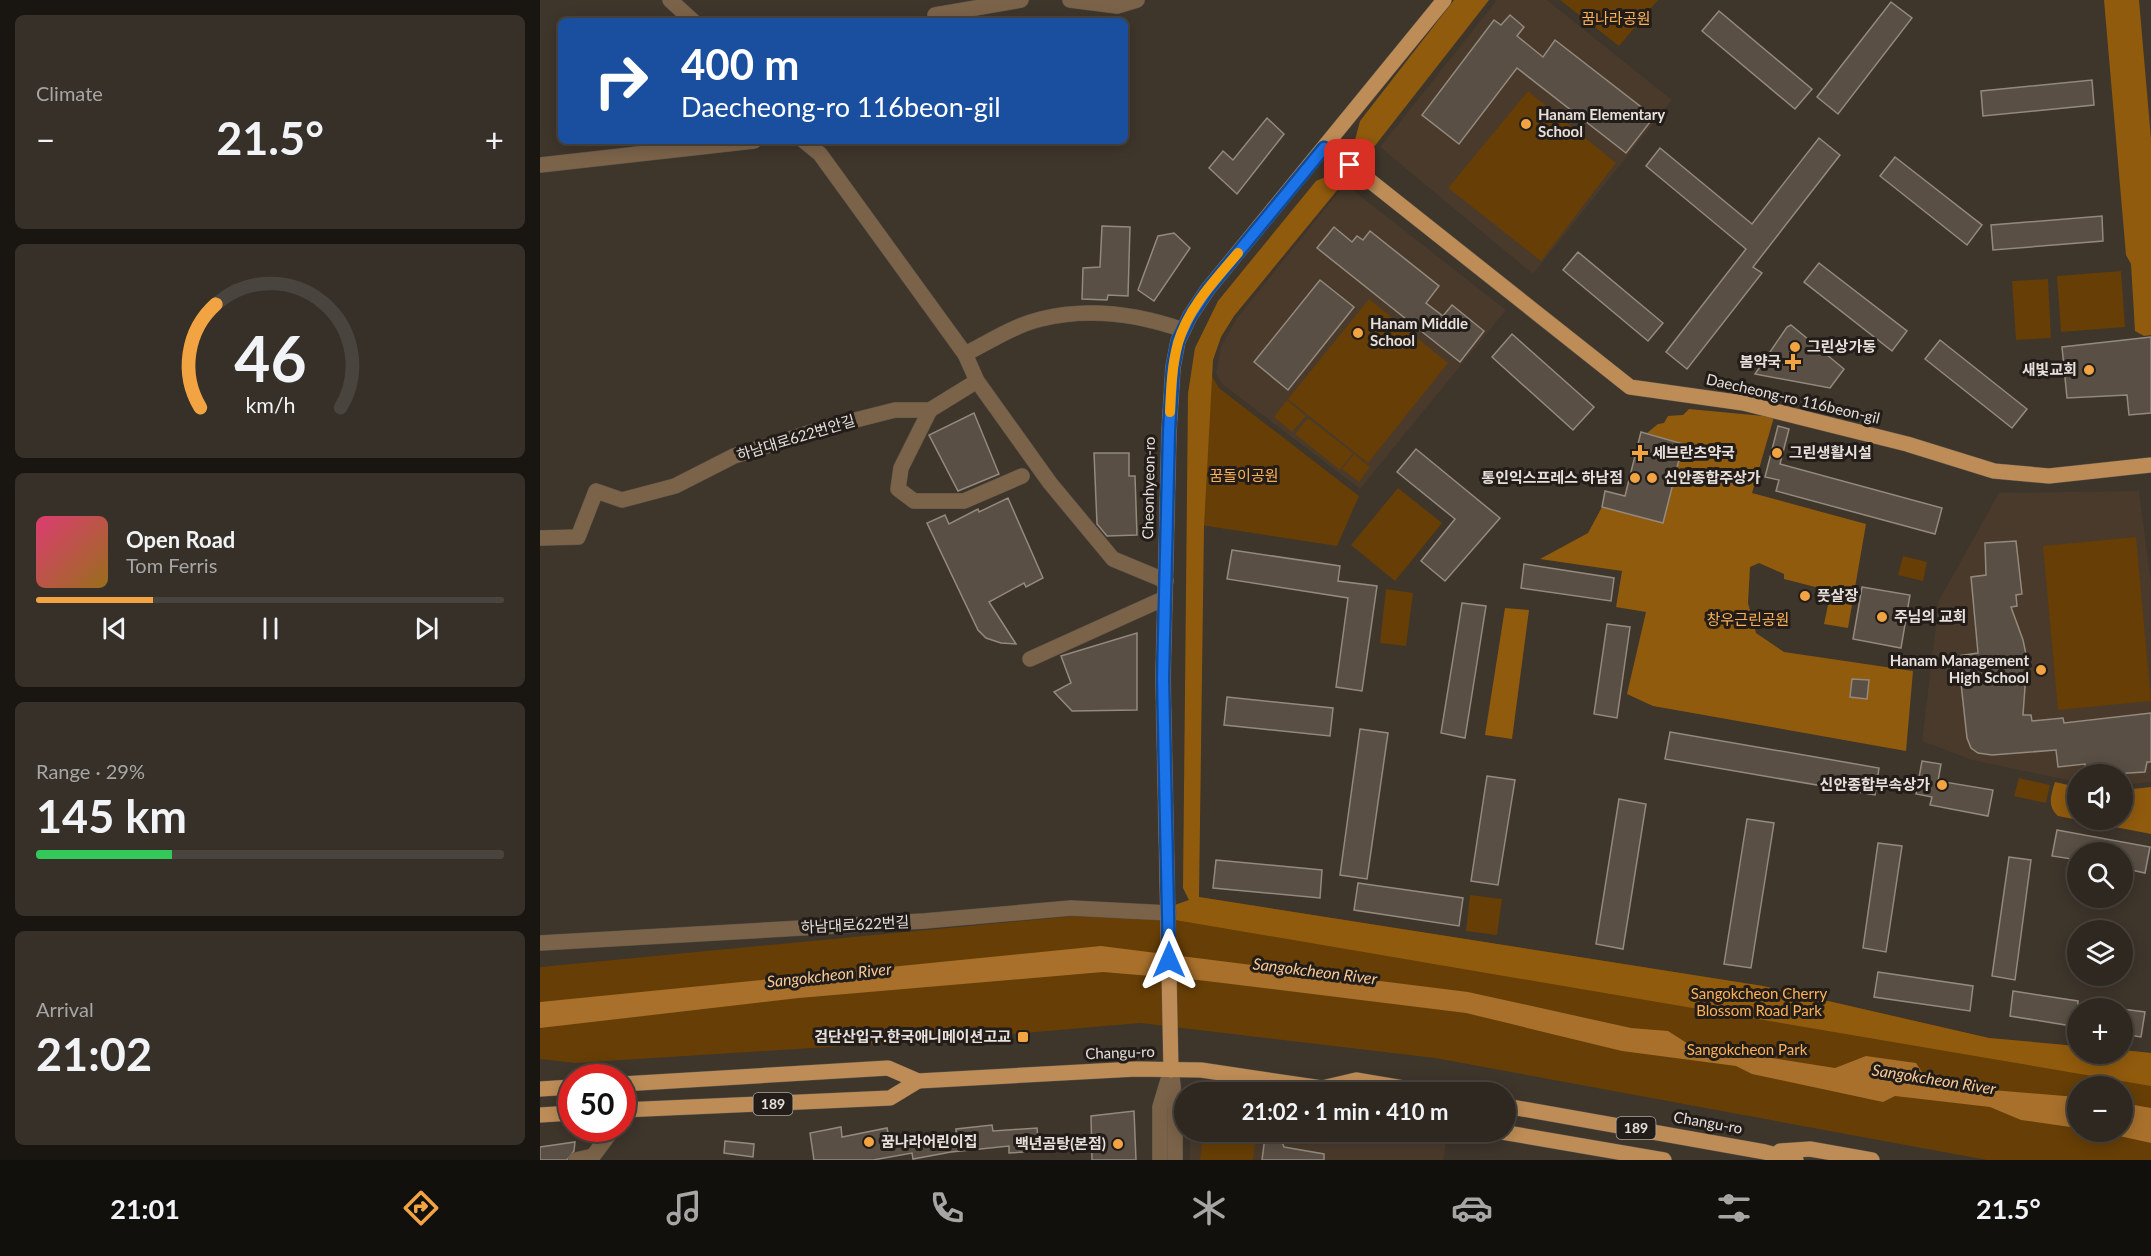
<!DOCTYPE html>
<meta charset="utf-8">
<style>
body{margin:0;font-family:Lato,"Noto Sans KR",sans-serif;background:#363029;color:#f1f3f6;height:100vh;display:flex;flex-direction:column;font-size:22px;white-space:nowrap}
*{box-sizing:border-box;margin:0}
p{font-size:20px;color:#a7a6a5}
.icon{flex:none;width:33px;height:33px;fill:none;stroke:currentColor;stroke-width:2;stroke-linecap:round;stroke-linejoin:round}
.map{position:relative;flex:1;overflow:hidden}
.sheet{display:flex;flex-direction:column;gap:15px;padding:15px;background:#191612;width:540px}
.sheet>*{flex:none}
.banner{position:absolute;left:18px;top:18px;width:570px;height:126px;border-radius:9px;box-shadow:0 3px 15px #0003,0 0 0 2px #49443e;background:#1a4fa0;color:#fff;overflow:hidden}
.fabs{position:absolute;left:1527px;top:764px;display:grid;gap:12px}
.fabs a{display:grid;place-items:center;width:66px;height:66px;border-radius:50%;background:#2e2820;box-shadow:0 3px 15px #0003,0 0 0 2px #49443e;font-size:30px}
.speed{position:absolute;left:18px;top:1064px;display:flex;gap:12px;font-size:30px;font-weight:700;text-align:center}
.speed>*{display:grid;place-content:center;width:78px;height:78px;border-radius:50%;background:#2e2820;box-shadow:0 3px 15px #0003,0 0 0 2px #49443e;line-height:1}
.speed .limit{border:9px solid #d22;background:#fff;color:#111}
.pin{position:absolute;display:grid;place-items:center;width:51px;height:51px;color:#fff;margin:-26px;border-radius:12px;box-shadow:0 3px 9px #0006}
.me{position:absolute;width:66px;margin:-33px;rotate:0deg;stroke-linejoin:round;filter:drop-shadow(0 0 4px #0008)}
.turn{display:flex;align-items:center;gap:21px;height:126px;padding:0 24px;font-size:27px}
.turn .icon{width:78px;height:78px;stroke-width:2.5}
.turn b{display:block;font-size:42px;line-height:51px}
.big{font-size:45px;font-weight:700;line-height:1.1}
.sheet .tile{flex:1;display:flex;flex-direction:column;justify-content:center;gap:9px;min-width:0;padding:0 21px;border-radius:9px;background:#363029}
.sheet .dial{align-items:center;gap:0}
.dial svg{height:156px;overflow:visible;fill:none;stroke:#49443e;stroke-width:7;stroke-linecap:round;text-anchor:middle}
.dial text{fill:#f1f3f6;stroke:none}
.song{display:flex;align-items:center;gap:18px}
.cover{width:72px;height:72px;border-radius:9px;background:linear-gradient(135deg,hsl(340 70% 55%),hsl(40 70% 35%))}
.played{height:6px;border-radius:3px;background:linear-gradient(90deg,#f3a442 25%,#49443e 25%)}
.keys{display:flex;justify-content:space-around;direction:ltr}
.heat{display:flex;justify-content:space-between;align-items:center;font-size:33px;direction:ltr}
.charge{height:9px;border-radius:4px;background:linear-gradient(90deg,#34c759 29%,#49443e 0)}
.trip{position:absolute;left:634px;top:1082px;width:342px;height:60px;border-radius:30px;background:#2e2820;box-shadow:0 3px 15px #0003,0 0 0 2px #49443e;font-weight:700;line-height:60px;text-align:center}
.menu{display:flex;height:96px;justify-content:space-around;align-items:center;background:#12100d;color:#a7a6a5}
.menu .icon{width:42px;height:42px}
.menu .current{color:#f3a442}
.menu b{font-size:27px;color:#f1f3f6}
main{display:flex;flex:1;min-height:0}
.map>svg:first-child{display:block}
.built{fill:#493a2b}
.green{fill:#663e06;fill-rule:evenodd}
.forest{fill:#915b0d}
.water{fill:#a8702b}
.building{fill:#594f44;stroke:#94897d;stroke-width:1.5}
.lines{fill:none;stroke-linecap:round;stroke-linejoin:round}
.minor-casing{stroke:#5c544a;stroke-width:16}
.major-casing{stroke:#5c544a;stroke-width:16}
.minor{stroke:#7b6349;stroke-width:15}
.major{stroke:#be8d57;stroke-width:15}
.route-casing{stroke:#114b97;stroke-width:15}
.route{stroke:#1a73e8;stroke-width:10}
.slow{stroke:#f59e0b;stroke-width:10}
.poi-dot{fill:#f3a442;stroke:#221d19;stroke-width:2}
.labels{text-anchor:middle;stroke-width:6;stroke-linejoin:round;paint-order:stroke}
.shield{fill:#221d19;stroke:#aca6a0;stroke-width:1.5}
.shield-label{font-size:14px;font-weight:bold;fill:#e7e0da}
.park-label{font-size:15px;fill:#feb156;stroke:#221d19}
.poi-label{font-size:15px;font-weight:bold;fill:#e7e0da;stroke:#221d19;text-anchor:start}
.street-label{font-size:15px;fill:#e7e0da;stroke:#221d19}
.water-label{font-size:16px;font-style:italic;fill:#f8c997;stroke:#221d19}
</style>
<main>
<section class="sheet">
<div class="tile"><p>Climate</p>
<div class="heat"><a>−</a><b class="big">21.5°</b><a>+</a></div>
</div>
<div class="tile dial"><svg viewBox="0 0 100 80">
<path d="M14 69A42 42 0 1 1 86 69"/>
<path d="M14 69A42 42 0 0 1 22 16" stroke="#f3a442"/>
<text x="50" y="56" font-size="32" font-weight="700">46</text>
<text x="50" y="72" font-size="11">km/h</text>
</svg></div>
<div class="tile">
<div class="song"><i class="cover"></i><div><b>Open Road</b><p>Tom Ferris</p></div></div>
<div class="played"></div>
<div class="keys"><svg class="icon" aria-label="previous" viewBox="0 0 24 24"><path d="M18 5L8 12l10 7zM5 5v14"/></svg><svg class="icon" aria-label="pause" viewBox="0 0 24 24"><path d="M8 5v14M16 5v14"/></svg><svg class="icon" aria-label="next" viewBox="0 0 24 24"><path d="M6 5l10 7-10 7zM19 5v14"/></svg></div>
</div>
<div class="tile"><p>Range · 29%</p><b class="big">145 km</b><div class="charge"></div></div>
<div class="tile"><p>Arrival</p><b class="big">21:02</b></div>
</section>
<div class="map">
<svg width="1611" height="1160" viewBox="0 0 1611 1160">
<rect width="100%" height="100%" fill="#3e352b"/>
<!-- built -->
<g class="built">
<path d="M957,0H1007L1132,100L993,274L840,147Z"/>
<path d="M805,184L966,310L820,489L682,384L676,374L681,347L697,318Z"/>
<path d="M1599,491L1611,582V782L1583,785L1582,774H1538L1537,782L1432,760L1382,741L1399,600L1459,493Z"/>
<path d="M650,1131H834L906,1143L903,1160H650Z"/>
</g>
<!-- green -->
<g class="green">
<path d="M1020,0H1118L1079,46Z"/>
<path d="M988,91L1076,163L1001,261L908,188Z"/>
<path d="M1581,271L1585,327L1521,332L1517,276Z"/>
<path d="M1508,279L1511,338L1476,340L1472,281Z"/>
<path d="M829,299L908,363L828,463L748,399Z"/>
<path d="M655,348L679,388L819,496L797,546L648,523V394Z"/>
<path d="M747,400L766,416L752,432L734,417Z"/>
<path d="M768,418L813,453L800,470L755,434Z"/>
<path d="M814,454L830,467L819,482L802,469Z"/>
<path d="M858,488L902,523L855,581L811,545Z"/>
<path d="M1596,537L1611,701L1518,710L1503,546Z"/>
<path d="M1363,556L1387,562L1383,581L1358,575Z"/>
<path d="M846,589L873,593L866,646L840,643Z"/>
<path d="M1479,778L1510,785L1506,803L1474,796Z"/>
<path d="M930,895L962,899L957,935L926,931Z"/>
<path d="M659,897L1223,986L1449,1038L1537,1046L1538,1053H1582L1583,1050L1611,1053V1160H1447L895,1058L600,1023L414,1039L35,1063L0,1059V967L576,912L606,915ZM1538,1086H1582V1131H1538Z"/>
<path d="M663,1136L715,1143L713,1160H660Z"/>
</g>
<!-- forest -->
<g class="forest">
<path d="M914,0H949L830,152L819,150L814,144L820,121Z"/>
<path d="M1564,0H1599L1611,139V335L1604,336L1595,331L1591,264L1586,255Z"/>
<path d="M783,178L797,182L799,188L694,316L681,337L673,360L664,526L659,897L1223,986L1449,1038L1537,1046L1538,1053H1582L1583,1050L1611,1053V1086L606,915L649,900L643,888L648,394L655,348L678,301L776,181Z"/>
<path d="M1149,409L1234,417L1212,493L1326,524L1308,628L1284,624L1291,591L1244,579V574L1219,563L1210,567L1208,603L1216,633L1244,652L1373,671L1366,751L1113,706L1087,694L1106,612L1076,607L1082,571L1000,559L1048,533L1062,507L1123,523L1143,444L1107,433L1118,424L1124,423L1128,416L1143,415Z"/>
<path d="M965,608L989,610L972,739L945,735Z"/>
<path d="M1515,782L1537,787L1538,819H1582L1583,790L1611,787V834L1518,816C1507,806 1511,795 1515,782Z"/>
</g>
<!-- water -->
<g class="water">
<path d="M561,946L928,992L1091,1028L1128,1031L1150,1045L1295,1068L1326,1056L1376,1063L1387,1080L1452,1090L1537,1097V1128L1481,1120L1450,1107L1355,1096L1343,1102L1212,1074L1196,1066L1082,1051L926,1013L658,980L563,972L259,998L0,1028V1002Z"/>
<path d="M1583,1103L1611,1108V1143L1557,1131H1582Z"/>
</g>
<!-- building -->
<g class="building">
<path d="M1351,2L1372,18L1298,114L1277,97Z"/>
<path d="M1179,11L1272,89L1255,109L1162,31Z"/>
<path d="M970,15L984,27L977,36L1003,57L1015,40L1114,117L1086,153L977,68L919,144L882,115L954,20L961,25Z"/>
<path d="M1552,80L1554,105L1443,116L1441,91Z"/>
<path d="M727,118L744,134L697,194L669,168L683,151L693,160Z"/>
<path d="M1279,138L1300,155L1213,267L1222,273L1147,369L1126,352L1206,249L1106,166L1120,148L1212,224Z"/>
<path d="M1355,157L1442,225L1427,245L1340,176Z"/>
<path d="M1562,216L1563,241L1453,250L1451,225Z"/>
<path d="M562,226L590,227L588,296L568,295L567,300L542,299L543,268L560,267Z"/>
<path d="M794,227L812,242L817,236L823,240L830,231L899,286L886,303L903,316L912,305L944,331L920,362L777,248Z"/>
<path d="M634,233L650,248L614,301L598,290L618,236Z"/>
<path d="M1038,252L1123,323L1108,341L1023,270Z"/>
<path d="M1279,263L1367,331L1352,351L1264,282Z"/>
<path d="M780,280L814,307L748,390L714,362Z"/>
<path d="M1251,325L1304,369L1290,388L1215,374L1247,327Z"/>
<path d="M972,334L1054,407L1033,430L952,357Z"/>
<path d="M1611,337V413L1589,415L1587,395L1527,398L1522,347Z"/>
<path d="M1400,340L1487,409L1472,428L1385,359Z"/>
<path d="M434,413L459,474L418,491L389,435Z"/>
<path d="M1238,426L1249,429L1240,464L1402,508L1395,534L1236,491L1239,480L1225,477Z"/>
<path d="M1101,432L1143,444L1123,523L1062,507L1065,491L1085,496Z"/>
<path d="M876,449L960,518L905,581L881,561L915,519L857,472Z"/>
<path d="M554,453H589V476H595L597,535L567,536L557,524Z"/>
<path d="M468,498L503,578L486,587L484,583L449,602L476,644L461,643L446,638L438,630L387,523L405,515L409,524L438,509L439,512Z"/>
<path d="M1476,541L1482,594L1476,595L1477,606L1471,607L1483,640L1487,659L1483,715H1491L1492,721L1523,718L1524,723L1611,713V762H1607L1605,772L1573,774L1568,766L1546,769L1545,764L1518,767L1516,750L1452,755L1438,753L1431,748L1427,738L1418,656L1438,653L1431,577L1446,575L1445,543Z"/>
<path d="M692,550L800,566L798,581L837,586L822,691L796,687L808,598L687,579Z"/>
<path d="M984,564L1074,578L1071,601L981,588Z"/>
<path d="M1322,587L1370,595L1361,648L1313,639Z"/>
<path d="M922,603L946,606L925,738L901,733Z"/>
<path d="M1067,624L1090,627L1077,718L1054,714Z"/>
<path d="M597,633V710L532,711L514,692L531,683L521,656Z"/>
<path d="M1312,679L1329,680L1327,699L1310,697Z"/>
<path d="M687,697L793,708L790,736L684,725Z"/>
<path d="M820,729L848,733L827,879L800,875Z"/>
<path d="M1130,732L1339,768L1335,795L1125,759Z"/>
<path d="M1382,761L1401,764L1398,781L1453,790L1448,816L1390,805L1392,797L1376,794Z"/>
<path d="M947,776L975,780L958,885L931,881Z"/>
<path d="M1079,799L1106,804L1083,949L1056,944Z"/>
<path d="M1207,819L1234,823L1211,968L1184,964Z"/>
<path d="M1517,830L1610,847L1605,873L1582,868V852H1538V860L1512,856Z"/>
<path d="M1338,843L1362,846L1346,952L1323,948Z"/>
<path d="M1469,857L1491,860L1475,980L1452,976Z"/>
<path d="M676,860L782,870L780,898L673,888Z"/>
<path d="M818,883L923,898L919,926L814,910Z"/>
<path d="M1338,972L1433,986L1430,1011L1334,997Z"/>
<path d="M1473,991L1538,1001V1027L1470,1016Z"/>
<path d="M1582,1009L1605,1012L1601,1037L1582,1034Z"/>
<path d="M594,1111L596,1160H552L551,1116Z"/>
<path d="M452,1125L453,1131L497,1128L499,1151L469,1153V1146L411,1152L373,1159L372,1153L333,1160H274L270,1133L301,1127L302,1137L347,1128L351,1146L416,1136V1129Z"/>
<path d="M731,1133L739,1134L744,1147L784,1154V1160H722L725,1137Z"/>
<path d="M185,1141L214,1144L213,1157L184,1153Z"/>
<path d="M35,1142L34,1151L27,1160H0V1147Z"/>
</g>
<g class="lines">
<defs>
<g id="minor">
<path d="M130,0L153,21"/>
<path d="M530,0L577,6L597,0"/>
<path d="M395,15L481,0"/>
<path d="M264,141L280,154L425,354"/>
<path d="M0,165L214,141"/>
<path d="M390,410L361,468L358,489L374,501H424L482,476"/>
<path d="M0,538L38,537L56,491L82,500L135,486L194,456L288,427L355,410H390L437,381"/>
<path d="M626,581L573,559L510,483L437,381L425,354C449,342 475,325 501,319C550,307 597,314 643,330"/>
<path d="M490,659L625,598"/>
<path d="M0,943L384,921L531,908L629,913"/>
<path d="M632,1076L635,1107V1160"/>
<path d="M36,1160L53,1156L74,1128"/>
<path d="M620,1160V1107L631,1070"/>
</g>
<g id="major">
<path d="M785,148L810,165L1090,387L1203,403L1367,444L1454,471L1509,476L1611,465"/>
<path d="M631,1070L623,678L629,431L633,367L638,341L650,316L668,289L904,0"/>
<path d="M82,1084L348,1068L378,1081L596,1069L661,1070L782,1088L789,1092"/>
<path d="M782,1088L816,1080L887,1092"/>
<path d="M0,1089L32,1087"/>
<path d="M966,1106L1225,1152L1256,1160"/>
<path d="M82,1110L350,1098L378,1081"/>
<path d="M0,1115L32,1113"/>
<path d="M956,1131L1124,1160"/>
<path d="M1240,1151L1270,1149L1332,1160"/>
</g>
</defs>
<!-- minor casing -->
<use href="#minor" class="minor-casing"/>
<!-- major casing -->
<use href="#major" class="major-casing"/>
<!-- minor -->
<use href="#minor" class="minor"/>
<!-- major -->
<use href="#major" class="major"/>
</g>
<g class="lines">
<defs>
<path id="route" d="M629,960L623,678L629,431L633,367L638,341L650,316L668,289L784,148L810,165"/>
</defs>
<!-- route casing -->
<use href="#route" class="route-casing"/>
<!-- route -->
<use href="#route" class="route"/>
<!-- slow -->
<path class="slow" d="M630,412C631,389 632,365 638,343C648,308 675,280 698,253"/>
</g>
<!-- markers -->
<g class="poi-dot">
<circle cx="986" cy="124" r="6"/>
<circle cx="818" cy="333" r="6"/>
<circle cx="1255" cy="347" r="6"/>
<path d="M1250 353h6v6h6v6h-6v6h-6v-6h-6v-6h6z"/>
<circle cx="1549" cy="370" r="6"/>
<path d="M1097 444h6v6h6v6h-6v6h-6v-6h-6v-6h6z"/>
<circle cx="1237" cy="453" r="6"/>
<circle cx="1095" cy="478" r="6"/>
<circle cx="1112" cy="478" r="6"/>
<circle cx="1265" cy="596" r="6"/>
<circle cx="1342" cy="617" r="6"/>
<circle cx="1501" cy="670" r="6"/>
<circle cx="1402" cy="785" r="6"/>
<rect x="477" y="1031" width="12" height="12" rx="3"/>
<circle cx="329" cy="1142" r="6"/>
<circle cx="578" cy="1144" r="6"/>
</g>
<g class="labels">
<!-- shield labels -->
<g class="shield">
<rect x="213.5" y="1093" width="39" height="22" rx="4.5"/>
<rect x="1076.5" y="1117" width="39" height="22" rx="4.5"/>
</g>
<g class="shield-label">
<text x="233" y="1109">189</text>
<text x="1096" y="1133">189</text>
</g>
<!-- park labels -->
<g class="park-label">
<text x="1076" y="24">꿈나라공원</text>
<text x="704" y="481">꿈돌이공원</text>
<text x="1208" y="625">창우근린공원</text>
<text x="1219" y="999">Sangokcheon Cherry<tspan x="1219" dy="17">Blossom Road Park</tspan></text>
<text x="1207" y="1055">Sangokcheon Park</text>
</g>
<!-- poi labels -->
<g class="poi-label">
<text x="998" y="120">Hanam Elementary<tspan x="998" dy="17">School</tspan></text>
<text x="830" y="329">Hanam Middle<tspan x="830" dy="17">School</tspan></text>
<text x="1267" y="352">그린상가동</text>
<text x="1241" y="367" text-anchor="end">봄약국</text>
<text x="1537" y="375" text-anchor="end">새빛교회</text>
<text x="1112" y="458">세브란츠약국</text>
<text x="1249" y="458">그린생활시설</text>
<text x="1083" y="483" text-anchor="end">통인익스프레스 하남점</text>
<text x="1124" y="483">신안종합주상가</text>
<text x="1277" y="601">풋살장</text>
<text x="1354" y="622">주님의 교회</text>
<text x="1489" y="666" text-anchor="end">Hanam Management<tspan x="1489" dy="17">High School</tspan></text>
<text x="1390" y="790" text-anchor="end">신안종합부속상가</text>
<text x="471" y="1042" text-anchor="end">검단산입구.한국애니메이션고교</text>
<text x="341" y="1147">꿈나라어린이집</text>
<text x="566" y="1149" text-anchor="end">백년곰탕(본점)</text>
</g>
<!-- street labels -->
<g class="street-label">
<text transform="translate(1253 399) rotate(13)" y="5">Daecheong-ro 116beon-gil</text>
<text transform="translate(256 438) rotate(-17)" y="5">하남대로622번안길</text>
<text transform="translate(609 488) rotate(-89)" y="5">Cheonhyeon-ro</text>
<text transform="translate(315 925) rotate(-3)" y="5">하남대로622번길</text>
<text transform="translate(580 1053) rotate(-2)" y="5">Changu-ro</text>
<text transform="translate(1168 1123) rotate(10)" y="5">Changu-ro</text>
</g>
<!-- water labels -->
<g class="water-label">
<text transform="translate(775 971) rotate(7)" y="6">Sangokcheon River</text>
<text transform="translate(289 975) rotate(-6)" y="6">Sangokcheon River</text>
<text transform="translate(1394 1079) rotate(9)" y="6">Sangokcheon River</text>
</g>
</g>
</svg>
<div class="fabs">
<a><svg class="icon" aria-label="sound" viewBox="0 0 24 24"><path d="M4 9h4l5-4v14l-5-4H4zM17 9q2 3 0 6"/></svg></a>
<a><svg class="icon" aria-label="search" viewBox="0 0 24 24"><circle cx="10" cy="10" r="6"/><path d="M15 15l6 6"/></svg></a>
<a><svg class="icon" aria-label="layers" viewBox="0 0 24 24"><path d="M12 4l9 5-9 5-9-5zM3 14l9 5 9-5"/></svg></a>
<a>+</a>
<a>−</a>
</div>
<div class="speed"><div class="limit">50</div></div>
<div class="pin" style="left:810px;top:165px;background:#d93025"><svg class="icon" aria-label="arrive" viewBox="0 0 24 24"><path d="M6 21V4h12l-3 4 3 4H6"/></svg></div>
<svg class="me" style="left:629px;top:960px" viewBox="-20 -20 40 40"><path d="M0-17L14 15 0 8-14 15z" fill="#1a73e8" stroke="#fff" stroke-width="4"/></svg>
<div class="trip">21:02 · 1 min · 410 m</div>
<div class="banner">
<div class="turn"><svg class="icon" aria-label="right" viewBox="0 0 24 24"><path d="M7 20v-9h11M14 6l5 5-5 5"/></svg><div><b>400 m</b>Daecheong-ro 116beon-gil</div></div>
</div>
</div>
</main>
<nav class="menu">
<b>21:01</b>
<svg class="icon current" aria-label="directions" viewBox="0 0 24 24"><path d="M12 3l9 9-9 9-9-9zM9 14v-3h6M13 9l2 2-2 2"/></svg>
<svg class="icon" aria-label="music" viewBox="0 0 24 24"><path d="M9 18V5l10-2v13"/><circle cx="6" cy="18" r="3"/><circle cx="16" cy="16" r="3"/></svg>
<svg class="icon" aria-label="phone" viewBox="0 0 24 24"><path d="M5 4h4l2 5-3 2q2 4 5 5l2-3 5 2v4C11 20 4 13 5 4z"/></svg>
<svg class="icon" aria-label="climate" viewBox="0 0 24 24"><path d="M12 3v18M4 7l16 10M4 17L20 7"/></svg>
<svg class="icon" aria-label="car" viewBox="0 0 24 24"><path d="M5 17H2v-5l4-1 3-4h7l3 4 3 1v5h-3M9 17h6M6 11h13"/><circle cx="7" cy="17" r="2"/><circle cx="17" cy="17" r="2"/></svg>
<svg class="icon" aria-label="filters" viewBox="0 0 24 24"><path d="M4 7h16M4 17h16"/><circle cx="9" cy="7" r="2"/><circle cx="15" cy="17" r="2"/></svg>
<b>21.5°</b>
</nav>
